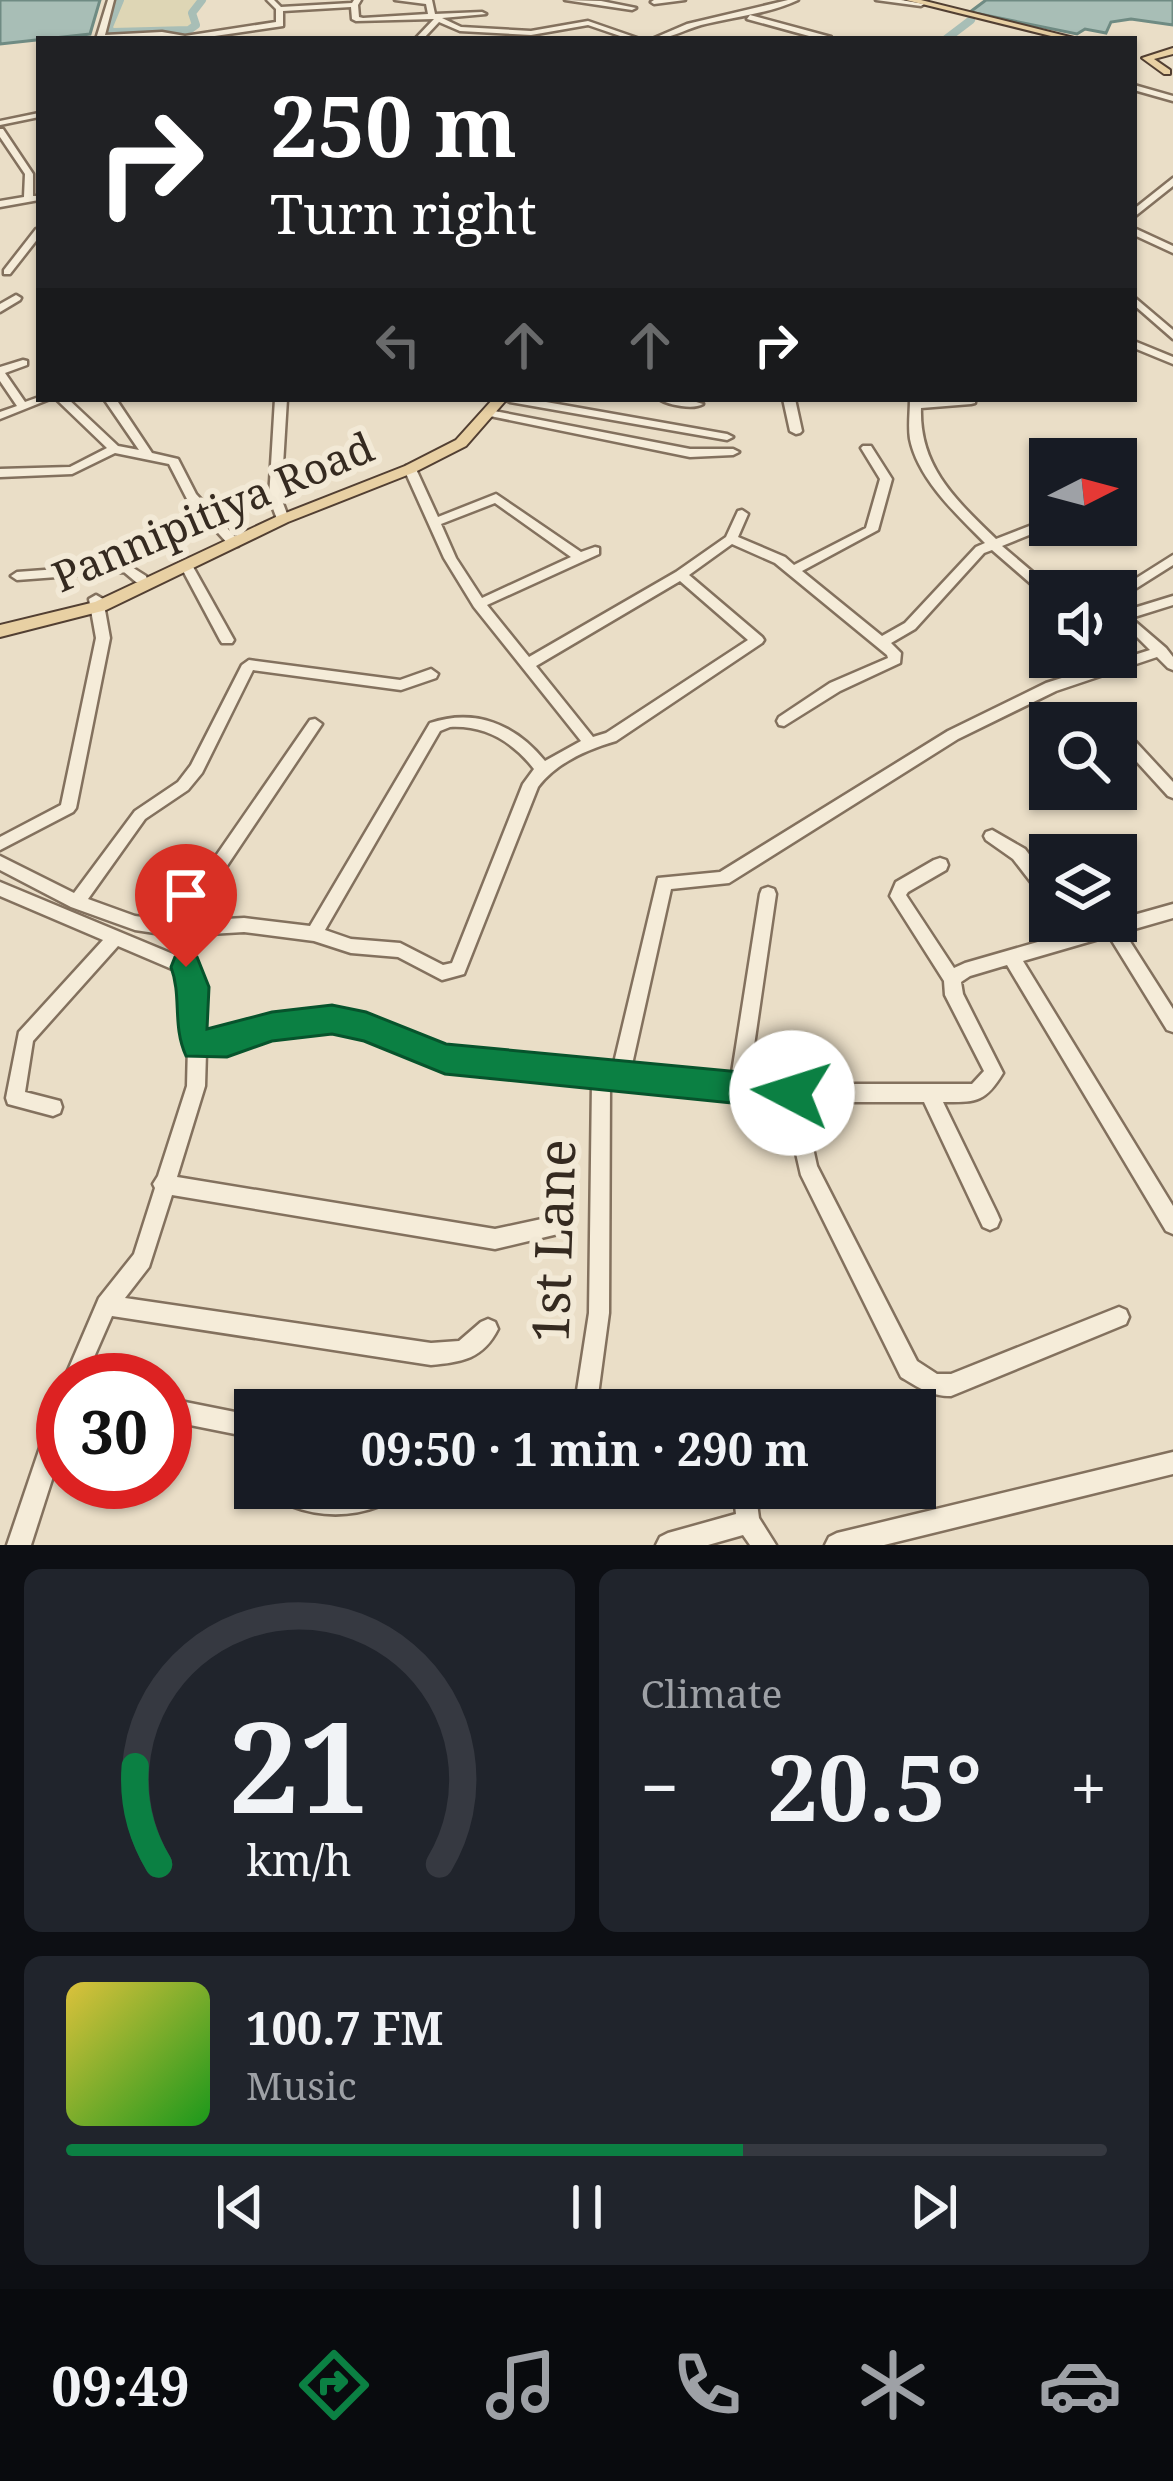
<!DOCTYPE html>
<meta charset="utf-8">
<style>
body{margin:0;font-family:"Noto Serif",serif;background:#20242c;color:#f1f3f6;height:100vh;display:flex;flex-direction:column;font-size:45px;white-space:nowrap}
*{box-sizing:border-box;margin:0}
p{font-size:39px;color:#9ea1a6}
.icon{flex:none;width:66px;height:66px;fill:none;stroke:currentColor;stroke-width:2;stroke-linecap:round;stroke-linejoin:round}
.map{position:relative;height:1545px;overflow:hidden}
.side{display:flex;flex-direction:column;gap:24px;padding:24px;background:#0d0f14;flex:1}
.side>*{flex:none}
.top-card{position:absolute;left:36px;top:36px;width:1101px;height:366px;border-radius:0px;box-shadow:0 3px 9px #0004;background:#202124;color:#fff;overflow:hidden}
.needle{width:78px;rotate:84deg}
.tools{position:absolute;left:1029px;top:438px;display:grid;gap:24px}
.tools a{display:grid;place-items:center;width:108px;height:108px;border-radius:0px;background:#171b24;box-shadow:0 3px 9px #0004;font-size:60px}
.speed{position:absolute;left:36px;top:1353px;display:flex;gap:24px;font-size:60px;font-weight:700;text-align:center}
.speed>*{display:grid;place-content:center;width:156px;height:156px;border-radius:50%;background:#171b24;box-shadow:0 3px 9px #0004;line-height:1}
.speed .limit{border:18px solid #d22;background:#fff;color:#111}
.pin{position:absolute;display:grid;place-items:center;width:102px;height:102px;color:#fff;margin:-123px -51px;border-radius:50% 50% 50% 0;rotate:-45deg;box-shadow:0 0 12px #0007}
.pin .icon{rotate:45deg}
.me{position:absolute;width:132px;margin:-66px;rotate:275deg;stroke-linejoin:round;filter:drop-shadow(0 0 9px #0008)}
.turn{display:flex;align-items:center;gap:42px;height:252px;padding:0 36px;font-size:54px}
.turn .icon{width:156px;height:156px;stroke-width:2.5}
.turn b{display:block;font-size:84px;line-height:102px}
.lanes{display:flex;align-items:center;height:114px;padding:0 36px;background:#0003;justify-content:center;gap:60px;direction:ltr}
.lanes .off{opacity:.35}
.big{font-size:90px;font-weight:700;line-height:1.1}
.side .widget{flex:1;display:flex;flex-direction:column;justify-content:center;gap:18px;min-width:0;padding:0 42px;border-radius:18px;background:#20242c}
.side .dial{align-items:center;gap:0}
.dial svg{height:312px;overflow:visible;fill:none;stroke:#363941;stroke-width:7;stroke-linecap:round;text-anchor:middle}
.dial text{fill:#f1f3f6;stroke:none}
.song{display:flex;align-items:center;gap:36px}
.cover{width:144px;height:144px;border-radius:18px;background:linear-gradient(135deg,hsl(50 70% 55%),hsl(120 70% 35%))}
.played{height:12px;border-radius:6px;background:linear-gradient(90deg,#0b8043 65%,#363941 65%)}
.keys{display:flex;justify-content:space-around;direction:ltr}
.heat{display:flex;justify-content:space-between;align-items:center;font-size:66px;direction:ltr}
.side .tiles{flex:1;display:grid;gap:24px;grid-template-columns:1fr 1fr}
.widget:last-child{grid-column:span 2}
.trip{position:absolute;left:234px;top:1389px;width:702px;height:120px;border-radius:0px;background:#171b24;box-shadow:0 3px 9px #0004;font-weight:700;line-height:120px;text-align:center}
.tab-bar{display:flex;height:192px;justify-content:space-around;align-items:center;background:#090b0e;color:#9ea1a6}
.tab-bar .icon{width:84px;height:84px}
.tab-bar .selected{color:#0b8043}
.tab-bar b{font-size:54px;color:#f1f3f6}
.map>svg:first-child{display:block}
.farmland{fill:#ded6b5}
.water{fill:#a8beb6;stroke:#6f8b83;stroke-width:3}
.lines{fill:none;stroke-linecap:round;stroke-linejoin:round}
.canal{stroke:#a8beb6;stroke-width:8}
.minor-casing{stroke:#83715e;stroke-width:5}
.major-casing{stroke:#523f32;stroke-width:4}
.minor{fill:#f5ecd9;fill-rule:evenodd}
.major{fill:#e8d0a3;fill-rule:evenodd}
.route{fill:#0b8043;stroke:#07532c;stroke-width:3}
.labels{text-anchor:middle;stroke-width:12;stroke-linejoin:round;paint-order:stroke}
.street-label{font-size:42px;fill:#352a20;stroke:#f2e9d6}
.near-street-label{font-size:51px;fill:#352a20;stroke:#f2e9d6}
</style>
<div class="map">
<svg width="1173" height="1545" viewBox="0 0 1173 1545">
<rect width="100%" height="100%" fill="#eadec7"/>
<!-- farmland -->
<path class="farmland" d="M120,0H202L192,13L196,25L189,30L113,32L108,29Z"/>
<!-- water -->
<g class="water">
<path d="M0,0H100L90,34L0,44Z"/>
<path d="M986,0H1173V25L1131,19L1111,22L1106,33L1085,29L1077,34L970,12Z"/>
</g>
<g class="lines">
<!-- canal -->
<g class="canal">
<path d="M120,0L108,29L113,32L189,30L196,25L192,13L202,0"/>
<path d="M946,39L971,20"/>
</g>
<defs>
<g id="minor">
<path d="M108,0H114L105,35L162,32L185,36L276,22V9L267,0H274L281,7L352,3L354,0H361L358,5L359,17L363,18L428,14L426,4L395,0H432L435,14L482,12L486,14L442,18L461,27L531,31L588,21L640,39H629L588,25L531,35L460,31L439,22L423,39H415L434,19L356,21L352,19L351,7L283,11V26L194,39L162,36L96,39Z"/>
<path d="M565,0L601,1L636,8L632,10Z"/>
<path d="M654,0H685L654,4L651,2Z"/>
<path d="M788,0H798C768,14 733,17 701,25C684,30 669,39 652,39L687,24Z"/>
<path d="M876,0H901L924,4L921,6Z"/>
<path d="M750,15L831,37L832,39H820L747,19Z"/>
<path d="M1134,85L1173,96V101L1134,90Z"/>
<path d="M39,113V117L0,125V121Z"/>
<path d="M0,129H3L33,174V196H39V200L0,207V201L24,197L25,174L0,137Z"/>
<path d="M1173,178V186L1134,217V209Z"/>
<path d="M39,228V237L10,274H4V270L36,229Z"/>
<path d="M1134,228L1173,246V253L1134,235Z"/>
<path d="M16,295L21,298L20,300L0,312V304Z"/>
<path d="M1134,297L1173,330V339L1134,305Z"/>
<path d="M1134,341L1173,357V364L1134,348Z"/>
<path d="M23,360L27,361V365L5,373L25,402L39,397V399H50L0,419V412L17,406L0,381V367Z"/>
<path d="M56,399H68L118,446L139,450L104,399H116L152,453L178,459L196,494L238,540V546H230L187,499L169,464L115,453L72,474L0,477V469L70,467L107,448Z"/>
<path d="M275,399H287L281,498L289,519L283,523L277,519L269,498Z"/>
<path d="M504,399H529L727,434L733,437L727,440L510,402Z"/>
<path d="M659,399H686L703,404C693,410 669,405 659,399Z"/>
<path d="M783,399H795L802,431L800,433L796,434L790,431Z"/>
<path d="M910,399H922V401L975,399V403L971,404L921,408C919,467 956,500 996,539L1050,518V525H1054L1002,546L1055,591H1050V597L1045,596L992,550L984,553L915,629L891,643L901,653L900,663L840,691L784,726L779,725L777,721L779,717L830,683L888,658L887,655L775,563L732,544L689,575L762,637L764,640L762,643L616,741C588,749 556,763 538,787L464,974L442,980L398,957L351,953L314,941L244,932L175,936L135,930L71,907L0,870V856L74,893L135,811L178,782L191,765L242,665L249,660L400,680L431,669L438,674L436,678L401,690L253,670L202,773L188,790L145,819L88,899L135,916L171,921L310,720L315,719L322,724L190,921L244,918L310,926L430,723C475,708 515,724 545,761L581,741L474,607L444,558L404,469L406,466H414L416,469L438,517L496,494L581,552L595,547L599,548V554L487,605L529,657L676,572L726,537L738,511L742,510L748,514L738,537L785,557L794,565L866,528L880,479L861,448L863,446H871L892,479L878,530L802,571L882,636L905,623L976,547L985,543C957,515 918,479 910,439C908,426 910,412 910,399ZM495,503L571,557L482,598L456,558L441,524ZM680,581L748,640L606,733L593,737L536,666ZM450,727C485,725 513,742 534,769L523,784L452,963L443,965L400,943L351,939L325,930L440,731Z"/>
<path d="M489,410L690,449H733L739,452L733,455L690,457L485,415V411Z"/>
<path d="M1173,555V565L1116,601V591Z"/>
<path d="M186,561L192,565L234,640L232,643H222L220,640L180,565Z"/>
<path d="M127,564L146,576L147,579L146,582H136L124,572L17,580L11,576L17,572Z"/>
<path d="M96,595L103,599L110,638L76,808L73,812L0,850V837L61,805L96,638L89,599Z"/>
<path d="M1173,596V605L1131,618L1166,648L1173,657V670L1168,668L1157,657L1056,691L958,739L729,883L671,889L631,1069L731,1079L760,894L762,889L768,887L774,889L776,894L749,1080L792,1084H972L984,1071L945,995L944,981L890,896L896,882L934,860L940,858L946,860L948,865L946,870L908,892L906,895L954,968L965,963L1069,933L1062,921H1079L1084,929L1173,904V918L1124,932L1173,1009V1032L1167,1030L1109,936L1023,961L1173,1206V1234L1166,1231L1007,965L970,976L961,982L963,994L1003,1073C985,1103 976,1102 943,1102L997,1213L1000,1220L997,1227L990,1230L983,1227L924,1102H803L817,1166L917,1361L937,1374H951L1119,1307L1126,1310L1129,1317L1126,1324L951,1396C930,1396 919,1388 901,1377L801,1175L784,1101L610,1084L609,1313L596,1410H574L589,1313L592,1082L445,1067L365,1035L332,1028L272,1034L227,1050L206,1052L205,1086L177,1177L495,1229L551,1217L558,1220L561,1227L558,1234L495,1249L172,1195L149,1267L125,1298L431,1343L459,1341L481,1322L488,1319L495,1322L498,1329C483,1359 462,1362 431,1365L112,1316L84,1380L63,1382L99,1298L134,1254L155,1188L153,1184L158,1176L187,1086L188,1045L184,1026L182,987L179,972L118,946L33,1041L25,1092L60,1101L62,1107L60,1113L53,1116L8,1104L6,1098L19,1032L103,940L0,896V882L192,962L200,987L203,1036L227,1034L272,1018L332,1012L366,1019L445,1051L613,1067L658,878L720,872L948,731L1046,683L1150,650L1128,628L1116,621V610L1121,612Z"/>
<path d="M1116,725L1121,726L1173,782V798L1168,796L1116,739Z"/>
<path d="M992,830L1025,849L1050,882V901L1044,899L1013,859L986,840L984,836L986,832Z"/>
<path d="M165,1398L255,1416V1438L165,1420Z"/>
<path d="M63,1401V1445L31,1545H7L52,1412L55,1404Z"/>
<path d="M1173,1452V1474L884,1545H825L829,1537L837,1533Z"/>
<path d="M284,1488H306L334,1493L375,1488L380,1490L383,1498L380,1506C351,1517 320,1517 291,1506Z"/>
<path d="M733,1488H755L759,1518L776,1545H750L743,1535L708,1545H656L660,1537L668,1533L736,1514Z"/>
</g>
<g id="major">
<path d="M906,0H921L1078,39H1063Z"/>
<path d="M1173,48V54L1154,59L1170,70V74H1164L1142,58Z"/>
<path d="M493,399H507L466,446L415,472L288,522L106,610L0,637V625L95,602L278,516L405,466L456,440Z"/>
</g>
</defs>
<!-- minor casing -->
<use href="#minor" class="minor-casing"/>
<!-- major casing -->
<use href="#major" class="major-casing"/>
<!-- minor -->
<use href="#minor" class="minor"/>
<!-- major -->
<use href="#major" class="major"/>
</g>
<!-- route -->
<path class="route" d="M186,953L197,957L209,987L207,1029L272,1012L332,1005L366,1012L446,1044L792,1077L804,1082L809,1093L804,1104L792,1109L445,1074L364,1041L332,1034L272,1041L227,1057L186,1056C172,1025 182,997 171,967L175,957Z"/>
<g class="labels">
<!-- street labels -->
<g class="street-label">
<text transform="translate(213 512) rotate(-23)" y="15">Pannipitiya Road</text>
</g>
<!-- near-street labels -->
<g class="near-street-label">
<text transform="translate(554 1241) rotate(-88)" y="18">1st Lane</text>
</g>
</g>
</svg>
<div class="tools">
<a><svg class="needle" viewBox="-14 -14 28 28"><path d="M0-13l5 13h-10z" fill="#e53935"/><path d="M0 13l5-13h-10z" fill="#9ea1a6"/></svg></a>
<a><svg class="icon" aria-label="sound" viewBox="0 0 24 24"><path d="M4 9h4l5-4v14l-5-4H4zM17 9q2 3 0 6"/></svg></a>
<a><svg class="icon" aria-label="search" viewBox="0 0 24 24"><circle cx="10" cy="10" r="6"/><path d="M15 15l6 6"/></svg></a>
<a><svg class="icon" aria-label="layers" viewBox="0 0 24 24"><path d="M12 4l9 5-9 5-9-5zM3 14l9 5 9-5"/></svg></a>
</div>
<div class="speed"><div class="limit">30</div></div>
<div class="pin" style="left:186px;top:967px;background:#d93025"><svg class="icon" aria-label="arrive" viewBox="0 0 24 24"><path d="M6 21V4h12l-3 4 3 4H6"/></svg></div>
<svg class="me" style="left:792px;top:1093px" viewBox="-20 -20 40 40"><circle r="19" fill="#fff"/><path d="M0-13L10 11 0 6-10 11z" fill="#0b8043"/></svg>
<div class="trip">09:50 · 1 min · 290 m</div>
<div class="top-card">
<div class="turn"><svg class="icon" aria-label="right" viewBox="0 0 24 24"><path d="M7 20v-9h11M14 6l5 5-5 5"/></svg><div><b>250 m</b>Turn right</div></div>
<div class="lanes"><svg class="icon off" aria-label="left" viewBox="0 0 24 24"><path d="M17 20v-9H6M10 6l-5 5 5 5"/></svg><svg class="icon off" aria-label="ahead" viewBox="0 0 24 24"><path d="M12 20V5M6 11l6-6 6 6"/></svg><svg class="icon off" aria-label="ahead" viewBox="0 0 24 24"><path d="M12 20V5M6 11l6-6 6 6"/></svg><svg class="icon" aria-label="right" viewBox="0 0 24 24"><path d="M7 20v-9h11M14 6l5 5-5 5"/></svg></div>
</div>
</div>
<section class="side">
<div class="tiles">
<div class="widget dial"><svg viewBox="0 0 100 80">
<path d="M14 69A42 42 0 1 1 86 69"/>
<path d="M14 69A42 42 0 0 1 8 44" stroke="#0b8043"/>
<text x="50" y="56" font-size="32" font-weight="700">21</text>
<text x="50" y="72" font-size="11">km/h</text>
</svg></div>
<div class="widget"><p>Climate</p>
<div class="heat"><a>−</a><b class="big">20.5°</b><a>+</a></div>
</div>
<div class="widget">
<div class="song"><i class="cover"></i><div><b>100.7 FM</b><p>Music</p></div></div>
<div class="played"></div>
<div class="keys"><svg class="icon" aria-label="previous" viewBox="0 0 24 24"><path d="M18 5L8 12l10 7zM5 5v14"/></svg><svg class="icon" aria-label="pause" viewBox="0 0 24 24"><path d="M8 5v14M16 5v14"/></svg><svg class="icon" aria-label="next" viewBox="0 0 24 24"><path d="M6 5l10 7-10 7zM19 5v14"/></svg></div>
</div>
</div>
</section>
<nav class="tab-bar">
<b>09:49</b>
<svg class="icon selected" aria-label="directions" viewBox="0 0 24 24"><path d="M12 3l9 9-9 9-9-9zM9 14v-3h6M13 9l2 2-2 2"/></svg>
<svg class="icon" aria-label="music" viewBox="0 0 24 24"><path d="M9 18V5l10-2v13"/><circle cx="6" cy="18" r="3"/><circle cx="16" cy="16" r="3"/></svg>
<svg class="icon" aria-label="phone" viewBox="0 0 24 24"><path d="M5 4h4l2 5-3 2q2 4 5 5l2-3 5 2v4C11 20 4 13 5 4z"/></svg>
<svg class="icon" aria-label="climate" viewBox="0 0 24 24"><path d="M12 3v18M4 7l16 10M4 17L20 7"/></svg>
<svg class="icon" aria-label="car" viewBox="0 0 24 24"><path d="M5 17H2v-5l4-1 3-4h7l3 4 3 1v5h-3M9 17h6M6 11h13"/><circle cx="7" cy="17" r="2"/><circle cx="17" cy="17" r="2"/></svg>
</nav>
